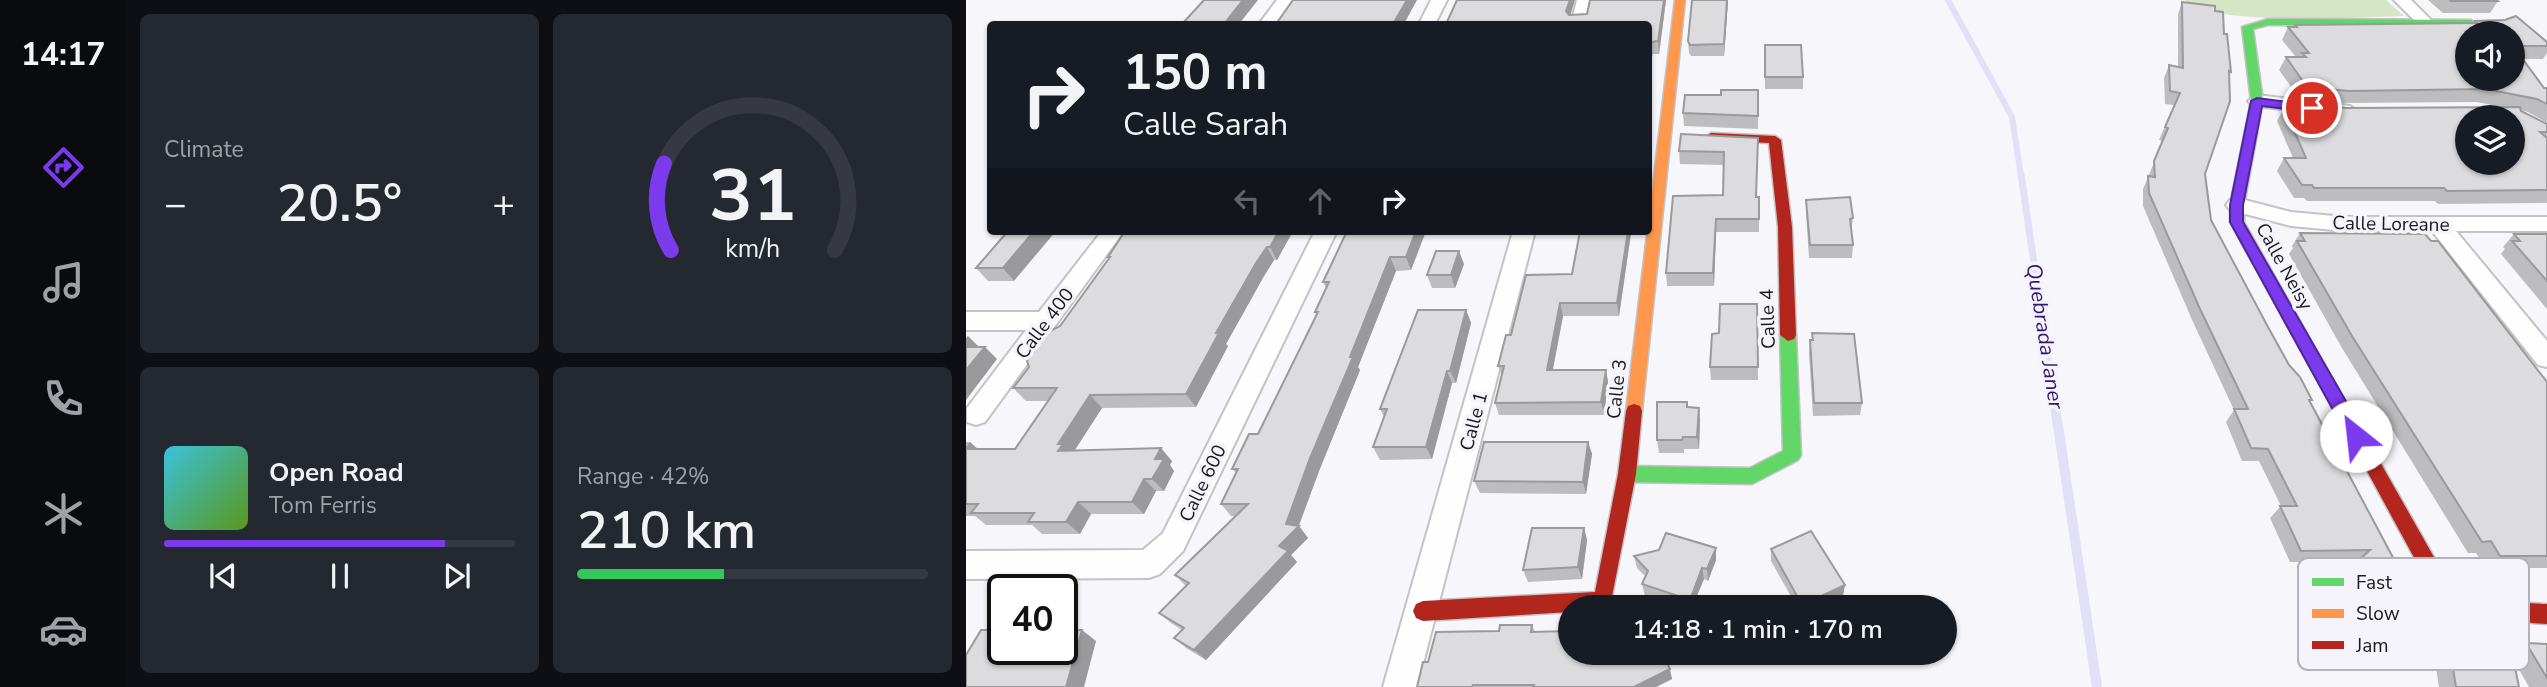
<!DOCTYPE html>
<meta charset="utf-8">
<style>
body{margin:0;font-family:"Nunito Sans",sans-serif;background:#242831;color:#f1f3f6;height:100vh;display:flex;flex-direction:column;font-size:26px;white-space:nowrap}
*{box-sizing:border-box;margin:0}
p{font-size:23px;color:#9ea1a6}
.icon{flex:none;width:38px;height:38px;fill:none;stroke:currentColor;stroke-width:2;stroke-linecap:round;stroke-linejoin:round}
.map{position:relative;flex:1;overflow:hidden}
.details{display:flex;flex-direction:column;gap:14px;padding:14px;background:#0d0f14;width:840px}
.details>*{flex:none}
.top-card{position:absolute;left:21px;top:21px;width:665px;height:214px;border-radius:7px;box-shadow:0 2px 5px #0004;background:#171b24;color:#f1f3f6;overflow:hidden}
.buttons{position:absolute;left:1489px;top:21px;display:grid;gap:14px}
.buttons a{display:grid;place-items:center;width:70px;height:70px;border-radius:50%;background:#171b24;box-shadow:0 2px 5px #0004;font-size:35px}
.speed{position:absolute;left:21px;top:574px;display:flex;gap:14px;font-size:35px;font-weight:700;text-align:center}
.speed>*{display:grid;place-content:center;width:91px;height:91px;border-radius:50%;background:#171b24;box-shadow:0 2px 5px #0004;line-height:1}
.speed .limit{border:4px solid #111;border-radius:10px;background:#fff;color:#111}
.pin{position:absolute;display:grid;place-items:center;width:60px;height:60px;color:#fff;margin:-30px;border:4px solid #fff;border-radius:50%;box-shadow:0 2px 7px #0007}
.me{position:absolute;width:77px;margin:-38px;rotate:331deg;stroke-linejoin:round;filter:drop-shadow(0 0 5px #0008)}
.turn{display:flex;align-items:center;gap:24px;height:147px;padding:0 21px;font-size:32px}
.turn .icon{width:91px;height:91px;stroke-width:2.5}
.turn b{display:block;font-size:49px;line-height:60px}
.lanes{display:flex;align-items:center;height:66px;padding:0 21px;background:#0003;justify-content:center;gap:35px;direction:ltr}
.lanes .off{opacity:.35}
.big{font-size:52px;font-weight:600;line-height:1.1}
.details .tile{flex:1;display:flex;flex-direction:column;justify-content:center;gap:10px;min-width:0;padding:0 24px;border-radius:10px;background:#242831}
.details .dial{align-items:center;gap:0}
.dial svg{height:182px;overflow:visible;fill:none;stroke:#363941;stroke-width:7;stroke-linecap:round;text-anchor:middle}
.dial text{fill:#f1f3f6;stroke:none}
.song{display:flex;align-items:center;gap:21px}
.cover{width:84px;height:84px;border-radius:10px;background:linear-gradient(135deg,hsl(190 70% 55%),hsl(90 70% 35%))}
.played{height:7px;border-radius:4px;background:linear-gradient(90deg,#7c3aed 80%,#363941 80%)}
.keys{display:flex;justify-content:space-around;direction:ltr}
.heat{display:flex;justify-content:space-between;align-items:center;font-size:38px;direction:ltr}
.charge{height:10px;border-radius:5px;background:linear-gradient(90deg,#34c759 42%,#363941 0)}
.details .tiles{flex:1;display:grid;gap:14px;grid-template-columns:repeat(2,1fr)}
.trip{position:absolute;left:592px;top:595px;width:399px;height:70px;border-radius:35px;background:#171b24;box-shadow:0 2px 5px #0004;font-weight:600;line-height:70px;text-align:center}
main{display:flex;flex:1;min-height:0}
.dock{display:flex;flex-direction:column;width:126px;justify-content:space-around;align-items:center;background:#090b0e;color:#9ea1a6}
.dock .icon{width:49px;height:49px}
.dock .active{color:#7c3aed}
.dock b{font-size:32px;color:#f1f3f6}
.map>svg:first-child{display:block}
.green{fill:#d7e5c7}
.lines{fill:none;stroke-linecap:round;stroke-linejoin:round}
.stream-far2{stroke:#e2e0f6;stroke-width:6}
.stream-far1{stroke:#e2e0f6;stroke-width:7}
.stream{stroke:#e2e0f6;stroke-width:10}
.street-casing{stroke:#c3c3c6;stroke-width:4}
.fast-casing{stroke:#c3c3c6;stroke-width:3}
.slow-casing{stroke:#c3c3c6;stroke-width:3}
.jam-casing{stroke:#c3c3c6;stroke-width:3}
.street{fill:#fefefe;fill-rule:evenodd}
.fast{fill:#63d668;fill-rule:evenodd}
.slow{fill:#ff974d;fill-rule:evenodd}
.jam{fill:#b3261e;fill-rule:evenodd}
.wall{fill:#bdbdc0}
.shaded-wall{fill:#9a9a9c}
.building{fill:#dcdcdf;stroke:#9a9a9c;stroke-width:2;fill-rule:evenodd}
.route{fill:#7c3aed;stroke:#51269a;stroke-width:2}
.labels{text-anchor:middle;stroke-width:7;stroke-linejoin:round;paint-order:stroke}
.street-label{font-size:19px;fill:#19181b;stroke:#f5f4fd}
.water-label{font-size:21px;font-style:italic;fill:#33196c;stroke:#f5f4fd}
.key{fill:#f5f4fd;stroke:#b3b2b9;stroke-width:2}
.key-label{font-size:19px;fill:#19181b}
</style>
<main>
<nav class="dock">
<b>14:17</b>
<svg class="icon active" aria-label="directions" viewBox="0 0 24 24"><path d="M12 3l9 9-9 9-9-9zM9 14v-3h6M13 9l2 2-2 2"/></svg>
<svg class="icon" aria-label="music" viewBox="0 0 24 24"><path d="M9 18V5l10-2v13"/><circle cx="6" cy="18" r="3"/><circle cx="16" cy="16" r="3"/></svg>
<svg class="icon" aria-label="phone" viewBox="0 0 24 24"><path d="M5 4h4l2 5-3 2q2 4 5 5l2-3 5 2v4C11 20 4 13 5 4z"/></svg>
<svg class="icon" aria-label="climate" viewBox="0 0 24 24"><path d="M12 3v18M4 7l16 10M4 17L20 7"/></svg>
<svg class="icon" aria-label="car" viewBox="0 0 24 24"><path d="M5 17H2v-5l4-1 3-4h7l3 4 3 1v5h-3M9 17h6M6 11h13"/><circle cx="7" cy="17" r="2"/><circle cx="17" cy="17" r="2"/></svg>
</nav>
<section class="details">
<div class="tiles">
<div class="tile"><p>Climate</p>
<div class="heat"><a>−</a><b class="big">20.5°</b><a>+</a></div>
</div>
<div class="tile dial"><svg viewBox="0 0 100 80">
<path d="M14 69A42 42 0 1 1 86 69"/>
<path d="M14 69A42 42 0 0 1 11 31" stroke="#7c3aed"/>
<text x="50" y="56" font-size="32" font-weight="700">31</text>
<text x="50" y="72" font-size="11">km/h</text>
</svg></div>
<div class="tile">
<div class="song"><i class="cover"></i><div><b>Open Road</b><p>Tom Ferris</p></div></div>
<div class="played"></div>
<div class="keys"><svg class="icon" aria-label="previous" viewBox="0 0 24 24"><path d="M18 5L8 12l10 7zM5 5v14"/></svg><svg class="icon" aria-label="pause" viewBox="0 0 24 24"><path d="M8 5v14M16 5v14"/></svg><svg class="icon" aria-label="next" viewBox="0 0 24 24"><path d="M6 5l10 7-10 7zM19 5v14"/></svg></div>
</div>
<div class="tile"><p>Range · 42%</p><b class="big">210 km</b><div class="charge"></div></div>
</div>
</section>
<div class="map">
<svg width="1581" height="687" viewBox="0 0 1581 687">
<rect width="100%" height="100%" fill="#f6f6fb"/>
<!-- green -->
<path class="green" d="M1219,0H1420L1438,16C1397,17 1243,27 1219,0Z"/>
<g class="lines">
<!-- stream-far2 -->
<path class="stream-far2" d="M982,0L1046,117L1055,176"/>
<!-- stream-far1 -->
<path class="stream-far1" d="M1055,174L1088,401"/>
<!-- stream -->
<path class="stream" d="M1088,399L1131,687"/>
<defs>
<g id="street">
<path d="M311,0H327L309,24H293Z"/>
<path d="M465,0H481L469,24H453Z"/>
<path d="M611,0H627L621,24H605Z"/>
<path d="M1428,0H1445L1469,24L1461,29L1455,27Z"/>
<path d="M1291,95L1384,106L1393,112L1384,118L1285,105L1282,101Z"/>
<path d="M1271,198L1325,212L1379,217H1581V231H1490L1581,341V367L1572,365L1466,231H1379L1325,226L1264,210L1260,205L1264,200Z"/>
<path d="M136,231H158L19,422L10,425L1,422V408L60,330H0V312H73Z"/>
<path d="M349,231H371L217,551L194,574L183,578L0,579V551L177,550L197,533Z"/>
<path d="M547,231H569L451,687H417Z"/>
</g>
<g id="fast">
<path d="M1302,19L1505,20L1510,23L1505,26L1302,25L1287,29L1297,101L1278,205V222L1369,383L1367,387H1355L1264,222V205L1285,101L1276,27Z"/>
<path d="M822,329L830,335L835,455L832,460L786,484L661,482L655,479L652,474L655,469L661,466L784,468L817,451L814,335Z"/>
</g>
<path id="slow" d="M709,0H719L676,411L674,416H662L660,411Z"/>
<g id="jam">
<path d="M745,133L809,136L815,140L826,227L830,335L828,339L822,341L814,335L812,227L803,143L741,140L739,137Z"/>
<path d="M1361,377L1367,379L1477,573C1510,595 1542,603 1581,604V624C1537,622 1499,611 1463,585L1353,383L1355,379Z"/>
<path d="M668,404L674,406L676,411L670,474L644,607H604V612L457,621L450,618L447,611L450,604L457,601L629,592L652,474L660,411L662,406Z"/>
</g>
</defs>
<!-- street casing -->
<use href="#street" class="street-casing"/>
<!-- fast casing -->
<use href="#fast" class="fast-casing"/>
<!-- slow casing -->
<use href="#slow" class="slow-casing"/>
<!-- jam casing -->
<use href="#jam" class="jam-casing"/>
<!-- street -->
<use href="#street" class="street"/>
<!-- fast -->
<use href="#fast" class="fast"/>
<!-- slow -->
<use href="#slow" class="slow"/>
<!-- jam -->
<use href="#jam" class="jam"/>
</g>
<!-- wall -->
<g class="wall">
<path d="M700,0L693,54H687L686,57H682V24L605,15L621,14Z"/>
<path d="M762,0L758,56H725L723,53L722,41Z"/>
<path d="M1462,0H1531L1532,1L1524,13H1477Z"/>
<path d="M1216,2L1249,11L1258,34L1265,72L1263,76L1239,174L1245,220L1302,327L1323,365L1346,400L1344,402L1457,625L1442,635L1429,624L1416,636L1403,647L1365,615L1384,597L1368,583L1391,562H1324L1304,518L1315,506L1293,461H1276L1260,422L1268,410L1227,322L1177,206V189L1197,141L1193,140L1208,105L1199,104L1198,78L1203,65L1212,67V14Z"/>
<path d="M1508,21L1581,42V53L1577,59H1556L1578,88H1581V123L1562,112L1555,110L1581,132V203L1472,204L1469,201H1341L1338,198H1328L1311,171L1318,158H1327L1311,121L1318,108L1350,110L1354,104L1380,108L1537,107L1511,102L1376,103L1334,99L1313,70L1320,57H1330L1316,40L1322,27H1328L1329,25L1507,23Z"/>
<path d="M799,45L837,77V89H799Z"/>
<path d="M792,90V129L718,126L717,113L755,95Z"/>
<path d="M792,138L790,197H793V232H750L748,286H701L700,273L757,195L758,165L714,164L713,151Z"/>
<path d="M840,200L887,218L885,231L887,245L886,258H843L840,213Z"/>
<path d="M42,231L48,281H22L10,268Z"/>
<path d="M159,231H327L311,260H308L298,276L260,344L262,346L230,407L136,408L108,451L206,461L204,465L208,471L198,491H190L178,514H125L114,534H76L66,525H20L9,516H0V442H4L12,449H49L82,401H60L47,388L94,326L143,259L142,257Z"/>
<path d="M460,231L445,270L430,271L392,367L394,370L353,471L333,526L342,538L325,555L331,562L240,660L220,648L208,638L216,630L205,623L193,613L220,586L209,575L270,516H265L255,504L270,473L266,469L292,434L350,315L349,312L360,288L357,282Z"/>
<path d="M577,231H614L613,234H578Z"/>
<path d="M665,233L653,316H597L587,370H640L642,382L638,415H533L529,403L536,375L532,366L545,335L606,274Z"/>
<path d="M1334,233L1581,382V568H1519L1510,553H1502L1376,348L1323,254L1327,248L1326,246Z"/>
<path d="M1548,234H1581V309L1535,254L1539,249L1537,247Z"/>
<path d="M498,264L489,288H466L461,275Z"/>
<path d="M791,304L792,380H745L744,367L753,333Z"/>
<path d="M500,310L505,323L490,383H486L466,459L414,460L407,447L418,417L414,409Z"/>
<path d="M846,333L896,403L894,415L847,416L843,353L844,340H846Z"/>
<path d="M721,407L734,420L733,449H718V453H693L691,440Z"/>
<path d="M622,442L626,454L620,494L514,493L508,481Z"/>
<path d="M618,528L621,540L616,579L562,582L557,570Z"/>
<path d="M750,548V560L742,581L738,579L726,607H714L679,596L676,584L680,577L671,568L668,556Z"/>
<path d="M805,549L877,596L853,607H831L805,561Z"/>
<path d="M1479,619L1546,652L1560,643L1581,644V687H1563L1547,659L1553,687H1473L1464,630Z"/>
<path d="M566,625L569,632L706,679L690,687H451L462,662L533,631Z"/>
</g>
<!-- shaded-wall -->
<g class="shaded-wall">
<path d="M277,0H292L273,24H258Z"/>
<path d="M441,0H451L438,24H427Z"/>
<path d="M604,0H609L602,23L600,11Z"/>
<path d="M698,0H700L693,54L692,41Z"/>
<path d="M761,0H762L758,56V44Z"/>
<path d="M750,219V232L748,286L747,273Z"/>
<path d="M68,231H90L48,281L37,268Z"/>
<path d="M313,231H327L311,260L304,247Z"/>
<path d="M450,231H460L445,270L440,257Z"/>
<path d="M662,231H665V233L653,316L651,303Z"/>
<path d="M301,247L308,260L298,276L260,344L262,346L230,407L220,394L250,333L290,263Z"/>
<path d="M493,251L498,264L489,288L485,275Z"/>
<path d="M424,257L430,271L392,367L394,370L353,471L332,527L333,526L342,538L325,555L331,562L240,660L228,650L313,546L320,524L344,458Z"/>
<path d="M594,303L597,316L584,383L581,370Z"/>
<path d="M500,310L505,323L490,383L484,371Z"/>
<path d="M2,336L15,349L0,353V338Z"/>
<path d="M19,347L31,359L0,400V370Z"/>
<path d="M640,370L642,382L638,415L635,402Z"/>
<path d="M481,371L486,383L466,459L460,447Z"/>
<path d="M124,395L136,408L107,453L92,451V444Z"/>
<path d="M733,408L734,420L733,449L731,437Z"/>
<path d="M4,442L18,455L0,450V447Z"/>
<path d="M622,442L626,454L620,494L617,482Z"/>
<path d="M195,448L206,461L204,465L208,471L198,491L186,479L189,459Z"/>
<path d="M178,479L190,491L178,514L166,502Z"/>
<path d="M112,502L125,514L114,534L100,522Z"/>
<path d="M618,528L621,540L616,579L612,567Z"/>
<path d="M750,548V560L742,581L741,569Z"/>
<path d="M736,568L738,579L726,607H725L724,600Z"/>
<path d="M879,585L877,596L853,607H836V605Z"/>
<path d="M116,630L130,641L118,687H100Z"/>
<path d="M704,669L706,679L690,687H668Z"/>
</g>
<!-- building -->
<g class="building">
<path d="M238,0H277L258,24H216Z"/>
<path d="M327,0H441L427,24H310Z"/>
<path d="M491,0H604L600,11L603,15L621,14L624,0H698L692,41L685,42V45H682V24H480Z"/>
<path d="M726,0H761L758,44L724,45L722,41Z"/>
<path d="M1484,0H1531L1532,1H1485Z"/>
<path d="M1216,2L1249,6V11L1257,12L1258,34H1261L1265,72L1263,71L1264,101L1239,174L1245,220L1302,327L1323,365L1334,377L1346,400H1343L1439,580L1474,607L1457,625L1441,612L1416,636L1378,604L1397,585L1380,572L1404,550L1335,551L1314,506H1331L1302,449L1285,448L1268,409H1282L1234,309L1183,193L1182,176L1189,177L1188,161L1202,128L1199,127L1214,93L1204,91L1203,65L1217,68Z"/>
<path d="M1550,16L1581,42V46H1547V33H1502V79H1547V46L1578,88H1581V104L1571,99L1520,89L1383,91L1341,87L1320,57H1340L1336,53H1343L1322,27H1331L1329,25L1512,23L1508,21L1539,20Z"/>
<path d="M799,45H835L837,77H799Z"/>
<path d="M755,90H792V116L717,113L719,95H755Z"/>
<path d="M1354,104L1380,108L1554,107L1555,111L1581,124V132H1574L1581,138V190L1481,191L1478,188H1348L1346,185H1336L1318,158H1340L1318,108L1358,111ZM1502,117H1547V163H1502Z"/>
<path d="M715,134L792,138L790,197H793V219H750L747,273H700L707,196L757,195L758,152L713,151Z"/>
<path d="M884,197L887,218L884,219L887,245H844L840,200Z"/>
<path d="M42,231H68L37,268H10Z"/>
<path d="M159,231H313L304,247H301L290,263L250,333H253L220,394L124,395L92,444H97L92,451L195,448L189,459H198L186,479H178L166,502H112L100,522H62L68,513H5L12,504H0V449H49L91,388H47L63,367L61,361L82,332L94,326L144,257H142Z"/>
<path d="M381,231H450L440,257H424L384,357H387L344,458L320,524L333,526L313,546L322,551L228,650L208,638L218,628L193,613L223,583L209,575L282,504H255L272,469H266L283,434H292L352,312H349L363,282H357Z"/>
<path d="M614,231H662L651,303H594L581,370H640L635,402L529,403L538,366H532L540,335H545L560,275L606,274Z"/>
<path d="M1334,233L1459,234L1465,241H1472L1581,382V556H1534L1525,541L1516,542L1386,336L1331,241H1339Z"/>
<path d="M1548,234H1581V281L1546,241H1554Z"/>
<path d="M470,251H493L485,275H461Z"/>
<path d="M754,304H791L792,367H744L746,334L753,333Z"/>
<path d="M452,310H500L484,371H481L460,447H407L421,409H414Z"/>
<path d="M846,333L888,334L896,403H848L844,340H847Z"/>
<path d="M0,347H19L0,370Z"/>
<path d="M691,402H721V407L733,408L731,437H717L716,440H691Z"/>
<path d="M518,442H622L617,482L508,481Z"/>
<path d="M566,528H618L612,567L557,570Z"/>
<path d="M845,531L879,585L836,605L805,549Z"/>
<path d="M700,533L750,548L741,569L736,568L724,600L676,584L682,571L668,556L693,550Z"/>
<path d="M1479,619L1543,638L1553,687H1490Z"/>
<path d="M534,625H566L565,632L604,631V653H697L704,669L668,687H567L568,685H507L506,687H451L457,662H462L470,632L533,631Z"/>
<path d="M15,630H37V649H96V630H116L100,687H0V655Z"/>
<path d="M1560,643L1581,644V678Z"/>
</g>
<!-- route -->
<path class="route" d="M1291,98L1346,105L1352,108L1346,112L1296,106L1277,205V222L1397,431L1399,436L1397,441H1384L1264,222V205L1285,101Z"/>
<g class="labels">
<!-- street labels -->
<g class="street-label">
<text transform="translate(1425 223) rotate(1)" y="7">Calle Loreane</text>
<text transform="translate(1319 266) rotate(61)" y="7">Calle Neisy</text>
<text transform="translate(801 319) rotate(-92)" y="7">Calle 4</text>
<text transform="translate(78 323) rotate(-53)" y="7">Calle 400</text>
<text transform="translate(650 389) rotate(-84)" y="7">Calle 3</text>
<text transform="translate(507 421) rotate(-75)" y="7">Calle 1</text>
<text transform="translate(236 483) rotate(-64)" y="7">Calle 600</text>
</g>
<!-- water labels -->
<g class="water-label">
<text transform="translate(1079 336) rotate(81)" y="7">Quebrada Janer</text>
</g>
</g>
<!-- legend -->
<rect x="1332" y="558" width="231" height="112" rx="10" class="key"/>
<rect x="1346" y="578" width="32" height="8" fill="#63d668"/>
<rect x="1346" y="609" width="32" height="9" fill="#ff974d"/>
<rect x="1346" y="641" width="32" height="8" fill="#b3261e"/>
<g class="key-label">
<text x="1390" y="589">Fast</text>
<text x="1390" y="620">Slow</text>
<text x="1390" y="652">Jam</text>
</g>
</svg>
<div class="buttons">
<a><svg class="icon" aria-label="sound" viewBox="0 0 24 24"><path d="M4 9h4l5-4v14l-5-4H4zM17 9q2 3 0 6"/></svg></a>
<a><svg class="icon" aria-label="layers" viewBox="0 0 24 24"><path d="M12 4l9 5-9 5-9-5zM3 14l9 5 9-5"/></svg></a>
</div>
<div class="speed"><div class="limit">40</div></div>
<div class="pin" style="left:1346px;top:108px;background:#d93025"><svg class="icon" aria-label="arrive" viewBox="0 0 24 24"><path d="M6 21V4h12l-3 4 3 4H6"/></svg></div>
<svg class="me" style="left:1390px;top:436px" viewBox="-20 -20 40 40"><circle r="19" fill="#fff"/><path d="M0-13L10 11 0 6-10 11z" fill="#7c3aed"/></svg>
<div class="trip">14:18 · 1 min · 170 m</div>
<div class="top-card">
<div class="turn"><svg class="icon" aria-label="right" viewBox="0 0 24 24"><path d="M7 20v-9h11M14 6l5 5-5 5"/></svg><div><b>150 m</b>Calle Sarah</div></div>
<div class="lanes"><svg class="icon off" aria-label="left" viewBox="0 0 24 24"><path d="M17 20v-9H6M10 6l-5 5 5 5"/></svg><svg class="icon off" aria-label="ahead" viewBox="0 0 24 24"><path d="M12 20V5M6 11l6-6 6 6"/></svg><svg class="icon" aria-label="right" viewBox="0 0 24 24"><path d="M7 20v-9h11M14 6l5 5-5 5"/></svg></div>
</div>
</div>
</main>
